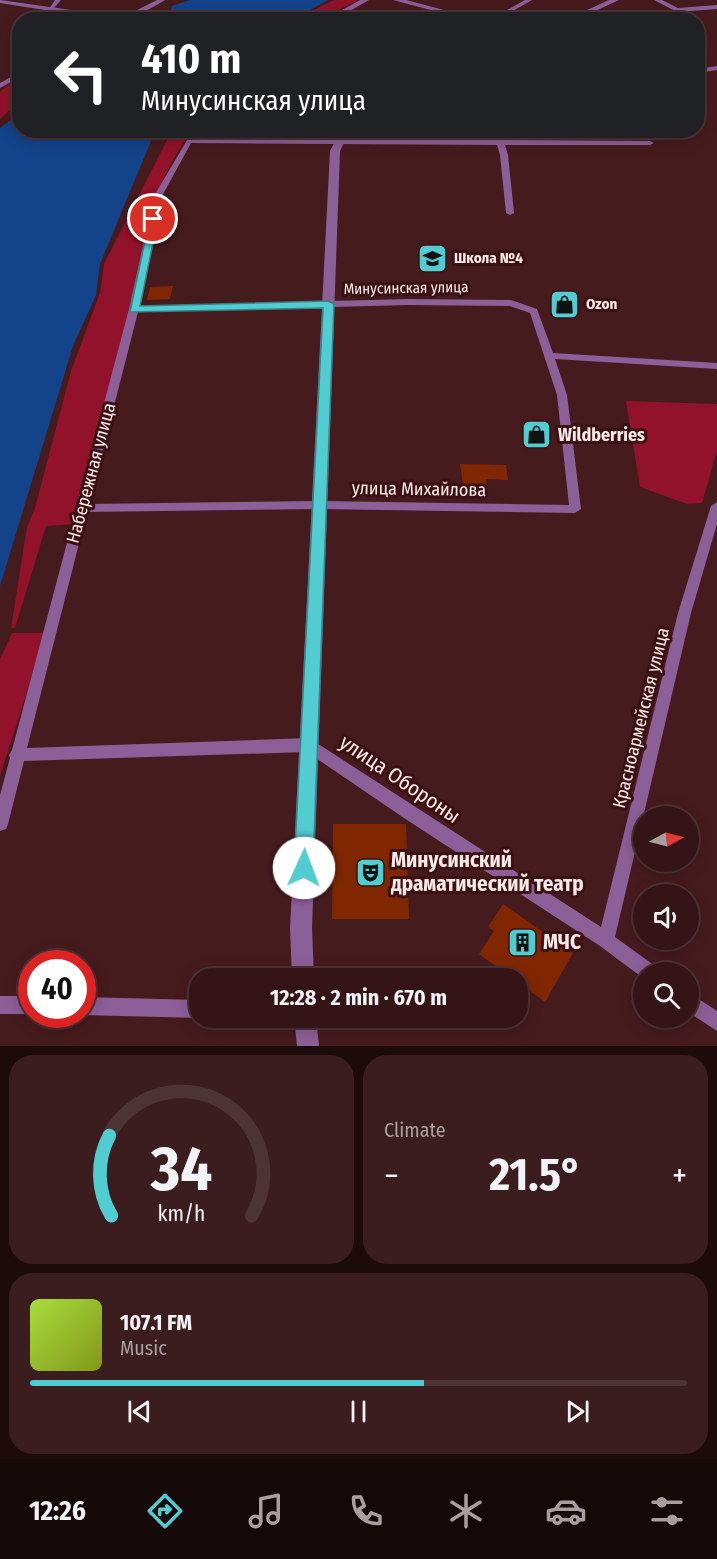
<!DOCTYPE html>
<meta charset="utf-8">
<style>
body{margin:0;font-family:"Fira Sans Condensed",sans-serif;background:#3c1d1f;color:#f1f3f6;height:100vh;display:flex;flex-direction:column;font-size:22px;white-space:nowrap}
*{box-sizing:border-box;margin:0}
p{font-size:20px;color:#a99ea1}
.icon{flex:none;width:33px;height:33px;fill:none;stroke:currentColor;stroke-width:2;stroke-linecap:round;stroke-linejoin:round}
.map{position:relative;height:1046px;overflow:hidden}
.sheet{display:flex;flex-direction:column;gap:9px;padding:9px;background:#1d0b0c;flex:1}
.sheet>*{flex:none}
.banner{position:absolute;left:12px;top:12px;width:693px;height:126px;border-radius:24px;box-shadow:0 3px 15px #0003,0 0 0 2px #4e3335;background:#202124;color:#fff;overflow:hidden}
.needle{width:39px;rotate:83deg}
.controls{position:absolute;left:633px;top:806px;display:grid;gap:12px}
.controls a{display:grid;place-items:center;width:66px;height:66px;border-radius:50%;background:#341416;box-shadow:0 3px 15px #0003,0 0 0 2px #4e3335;font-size:30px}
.speed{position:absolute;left:18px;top:950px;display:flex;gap:12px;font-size:30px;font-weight:700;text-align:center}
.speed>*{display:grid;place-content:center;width:78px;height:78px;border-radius:50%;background:#341416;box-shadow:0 3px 15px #0003,0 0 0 2px #4e3335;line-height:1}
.speed .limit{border:9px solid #d22;background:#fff;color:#111}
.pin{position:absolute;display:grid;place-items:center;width:51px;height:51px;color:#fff;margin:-26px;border:3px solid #fff;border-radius:50%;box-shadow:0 2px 6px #0007}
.me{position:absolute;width:66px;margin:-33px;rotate:2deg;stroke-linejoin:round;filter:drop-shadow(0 0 4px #0008)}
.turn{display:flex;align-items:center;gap:21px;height:126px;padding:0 30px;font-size:27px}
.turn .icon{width:78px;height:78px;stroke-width:2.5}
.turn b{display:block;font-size:42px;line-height:51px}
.big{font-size:45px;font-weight:700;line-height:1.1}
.sheet .card{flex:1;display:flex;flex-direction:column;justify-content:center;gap:9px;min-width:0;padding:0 21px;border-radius:24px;background:#3c1d1f}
.sheet .dial{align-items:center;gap:0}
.dial svg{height:156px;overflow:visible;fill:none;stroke:#4e3335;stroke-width:7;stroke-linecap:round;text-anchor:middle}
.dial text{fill:#f1f3f6;stroke:none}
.song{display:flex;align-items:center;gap:18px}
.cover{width:72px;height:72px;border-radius:9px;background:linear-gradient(135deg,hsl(80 70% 55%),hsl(70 70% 35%))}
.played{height:6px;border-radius:3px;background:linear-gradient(90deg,#51ccd1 60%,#4e3335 60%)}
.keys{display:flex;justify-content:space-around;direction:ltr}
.heat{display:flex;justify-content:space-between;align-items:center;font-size:33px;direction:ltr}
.sheet .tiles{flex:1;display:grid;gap:9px;grid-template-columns:1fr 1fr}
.card:last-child{grid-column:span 2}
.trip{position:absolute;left:189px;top:968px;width:339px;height:60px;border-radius:24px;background:#341416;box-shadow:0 3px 15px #0003,0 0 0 2px #4e3335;font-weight:700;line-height:60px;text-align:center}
.dock{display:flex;height:96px;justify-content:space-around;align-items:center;background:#150809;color:#a99ea1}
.dock .icon{width:42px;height:42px}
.dock .current{color:#51ccd1}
.dock b{font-size:27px;color:#f1f3f6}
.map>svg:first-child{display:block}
.green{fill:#91122a}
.water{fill:#13438a}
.building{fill:#802702}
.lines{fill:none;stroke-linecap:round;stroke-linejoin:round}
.minor{fill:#8c5f98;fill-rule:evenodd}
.tertiary{fill:#8c5f98;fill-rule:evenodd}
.route{fill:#51ccd1;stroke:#358588;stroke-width:1.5}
.labels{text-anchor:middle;stroke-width:6;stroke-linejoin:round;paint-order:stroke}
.far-poi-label{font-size:15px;font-weight:bold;fill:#fceae9;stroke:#3b1114;text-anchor:start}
.far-street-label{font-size:15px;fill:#fceae9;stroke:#3b1114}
.poi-label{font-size:18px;font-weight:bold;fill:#fceae9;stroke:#3b1114;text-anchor:start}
.street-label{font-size:18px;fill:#fceae9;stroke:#3b1114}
.near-street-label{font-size:21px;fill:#fceae9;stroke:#3b1114}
.near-poi-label{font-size:21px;font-weight:bold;fill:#fceae9;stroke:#3b1114;text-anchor:start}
</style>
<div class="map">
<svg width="717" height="1046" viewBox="0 0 717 1046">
<rect width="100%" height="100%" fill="#461b1e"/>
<!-- green -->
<g class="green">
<path d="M334,0H358L321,19H296Z"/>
<path d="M19,75V102L0,119V92Z"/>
<path d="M174,131H193C150,181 145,248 130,310C112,382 92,453 73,524L46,526L15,628H11L27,527L35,508L71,371L100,293L104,264L166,142Z"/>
<path d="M626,401L717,404V451L702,503L687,504L640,487Z"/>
<path d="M12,633H46L0,776V659Z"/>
</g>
<!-- water -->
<g class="water">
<path d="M190,0H328L294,19L190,20L169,16L172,6Z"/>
<path d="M19,114L20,130L159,131L151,141L100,264L96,295L73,346L0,586V128Z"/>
</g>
<!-- building -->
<g class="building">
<path d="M173,286L170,299L147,300L150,287Z"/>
<path d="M524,430H548L550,440H526Z"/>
<path d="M460,464L506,465L508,480L486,479L487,491H464Z"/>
<path d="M333,824H406L409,919H332Z"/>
<path d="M503,904L573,953L545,1002L518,982V978H512L479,954L494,931L488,927Z"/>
</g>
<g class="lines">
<!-- minor -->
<g class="minor">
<path d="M55,0H61L53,9H49Z"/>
<path d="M157,0H165C147,12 126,20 104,20L129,14Z"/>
<path d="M525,0H532L497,20H489Z"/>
<path d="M654,0H662L678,8L717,5V9L677,12Z"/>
<path d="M717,66V70L698,73V69Z"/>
<path d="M20,72V77L0,88V83Z"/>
<path d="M193,130H200L194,139L496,140L493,130H501L504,140L650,141L654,143L650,145H505L508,155L514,213L510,215L506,213L500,155L497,145L191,143L162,196L139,306L408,299L511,300L537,309L553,353L717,363V369L555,359L567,395L581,509L575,513L320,509L87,512L27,748L309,738L601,927L678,613L711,506L717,502V524L691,613L615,937L655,966L658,972H644L643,978L600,946L404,818L307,752L24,761L8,824L6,829L0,831V795L10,758L9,755L12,750L129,309L154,196ZM408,305L510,306L530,313L557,395L569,505L320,501L89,504L138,312Z"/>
<path d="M688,992L717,1011V1031L688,1012Z"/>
<rect x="0" y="996" width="32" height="18"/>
<path d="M82,997L200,1000V1017H202L200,1018L82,1015L80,1014H82Z"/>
</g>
<!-- tertiary -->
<g class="tertiary">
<path d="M0,0L128,18L131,20H109L0,3Z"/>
<path d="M360,0H369L334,20H324Z"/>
<path d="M393,0H406L482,20H468Z"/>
<path d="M609,0H619L576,20H565Z"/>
<path d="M341,130H350L340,151L312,928L314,978H292L290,928L330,151Z"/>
<path d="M294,1017H316L319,1046H297Z"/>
</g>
</g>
<!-- route -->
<path class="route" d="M150,217L158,219L140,306L328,301L334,304L313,868L310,874L304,877L297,874L294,868L323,308L130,312Z"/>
<!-- icons -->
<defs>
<symbol id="school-square" viewBox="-11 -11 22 22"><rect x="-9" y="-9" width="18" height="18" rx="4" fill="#51ccd1" stroke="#3b1114"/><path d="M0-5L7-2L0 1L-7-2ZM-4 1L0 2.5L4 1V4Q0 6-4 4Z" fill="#111"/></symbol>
<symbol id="shop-square" viewBox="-11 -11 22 22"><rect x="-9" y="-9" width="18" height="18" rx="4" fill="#51ccd1" stroke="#3b1114"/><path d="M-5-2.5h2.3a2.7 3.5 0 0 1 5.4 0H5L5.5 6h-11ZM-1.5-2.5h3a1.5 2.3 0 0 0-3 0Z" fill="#111"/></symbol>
<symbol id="theatre-square" viewBox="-11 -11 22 22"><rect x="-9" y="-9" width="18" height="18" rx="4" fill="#51ccd1" stroke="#3b1114"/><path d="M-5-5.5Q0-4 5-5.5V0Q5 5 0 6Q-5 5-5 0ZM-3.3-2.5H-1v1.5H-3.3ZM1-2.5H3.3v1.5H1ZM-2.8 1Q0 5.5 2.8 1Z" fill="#111"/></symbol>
<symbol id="building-square" viewBox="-11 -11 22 22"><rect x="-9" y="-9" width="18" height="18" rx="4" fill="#51ccd1" stroke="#3b1114"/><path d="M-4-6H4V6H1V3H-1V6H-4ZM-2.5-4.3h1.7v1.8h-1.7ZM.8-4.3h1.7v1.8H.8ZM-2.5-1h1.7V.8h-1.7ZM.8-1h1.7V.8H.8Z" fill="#111"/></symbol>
</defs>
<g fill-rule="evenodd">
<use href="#school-square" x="416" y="242" width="33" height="33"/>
<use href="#shop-square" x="548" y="288" width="33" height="33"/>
<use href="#shop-square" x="520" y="418" width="33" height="33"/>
<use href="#theatre-square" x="354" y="856" width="33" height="33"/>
<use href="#building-square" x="506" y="926" width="33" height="33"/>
</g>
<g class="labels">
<!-- far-poi labels -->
<g class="far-poi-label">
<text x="454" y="263">Школа №4</text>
<text x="586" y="309">Ozon</text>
</g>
<!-- far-street labels -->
<g class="far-street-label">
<text transform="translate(406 288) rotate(-1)" y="5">Минусинская улица</text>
</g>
<!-- poi labels -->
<g class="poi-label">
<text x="558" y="441">Wildberries</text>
</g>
<!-- street labels -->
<g class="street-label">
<text transform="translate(91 473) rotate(-75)" y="6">Набережная улица</text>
<text transform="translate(419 489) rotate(1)" y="6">улица Михайлова</text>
<text transform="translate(641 718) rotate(-76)" y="6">Красноармейская улица</text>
</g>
<!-- near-street labels -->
<g class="near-street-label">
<text transform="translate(400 779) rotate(34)" y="7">улица Обороны</text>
</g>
<!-- near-poi labels -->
<g class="near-poi-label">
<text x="391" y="867">Минусинский<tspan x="391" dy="24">драматический театр</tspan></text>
<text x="543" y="949">МЧС</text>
</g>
</g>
</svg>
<div class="controls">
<a><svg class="needle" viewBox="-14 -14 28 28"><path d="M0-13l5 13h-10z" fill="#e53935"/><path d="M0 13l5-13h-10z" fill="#a99ea1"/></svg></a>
<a><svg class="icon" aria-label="sound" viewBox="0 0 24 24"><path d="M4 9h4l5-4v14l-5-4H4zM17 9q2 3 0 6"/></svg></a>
<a><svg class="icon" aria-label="search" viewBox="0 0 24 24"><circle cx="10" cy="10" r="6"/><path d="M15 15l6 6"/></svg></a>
</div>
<div class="speed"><div class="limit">40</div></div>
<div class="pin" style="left:153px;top:219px;background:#d93025"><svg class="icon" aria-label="arrive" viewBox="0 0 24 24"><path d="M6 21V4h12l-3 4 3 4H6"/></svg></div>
<svg class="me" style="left:304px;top:868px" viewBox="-20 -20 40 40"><circle r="19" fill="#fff"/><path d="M0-13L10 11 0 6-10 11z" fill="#51ccd1"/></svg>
<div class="trip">12:28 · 2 min · 670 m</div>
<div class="banner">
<div class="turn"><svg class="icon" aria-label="left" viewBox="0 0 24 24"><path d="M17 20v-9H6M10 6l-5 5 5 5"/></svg><div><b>410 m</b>Минусинская улица</div></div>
</div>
</div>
<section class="sheet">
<div class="tiles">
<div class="card dial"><svg viewBox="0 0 100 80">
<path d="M14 69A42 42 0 1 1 86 69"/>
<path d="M14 69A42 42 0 0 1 13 28" stroke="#51ccd1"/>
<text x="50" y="56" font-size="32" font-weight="700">34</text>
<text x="50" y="72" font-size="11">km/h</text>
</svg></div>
<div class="card"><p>Climate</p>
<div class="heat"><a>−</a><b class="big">21.5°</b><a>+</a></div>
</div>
<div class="card">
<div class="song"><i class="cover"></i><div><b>107.1 FM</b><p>Music</p></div></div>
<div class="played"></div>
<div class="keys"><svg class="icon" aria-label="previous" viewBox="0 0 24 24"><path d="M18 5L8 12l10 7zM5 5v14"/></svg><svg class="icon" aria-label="pause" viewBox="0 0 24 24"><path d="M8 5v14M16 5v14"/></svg><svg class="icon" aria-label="next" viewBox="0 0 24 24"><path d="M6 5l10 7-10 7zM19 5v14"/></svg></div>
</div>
</div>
</section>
<nav class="dock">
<b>12:26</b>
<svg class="icon current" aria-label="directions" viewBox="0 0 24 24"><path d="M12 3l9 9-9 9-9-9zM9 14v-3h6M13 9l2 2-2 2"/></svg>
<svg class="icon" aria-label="music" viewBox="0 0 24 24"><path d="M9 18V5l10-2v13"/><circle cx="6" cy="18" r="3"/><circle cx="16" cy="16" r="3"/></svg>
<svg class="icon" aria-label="phone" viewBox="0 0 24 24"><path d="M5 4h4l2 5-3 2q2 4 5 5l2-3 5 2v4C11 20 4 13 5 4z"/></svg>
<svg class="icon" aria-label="climate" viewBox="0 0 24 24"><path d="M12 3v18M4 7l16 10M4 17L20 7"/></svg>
<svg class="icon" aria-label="car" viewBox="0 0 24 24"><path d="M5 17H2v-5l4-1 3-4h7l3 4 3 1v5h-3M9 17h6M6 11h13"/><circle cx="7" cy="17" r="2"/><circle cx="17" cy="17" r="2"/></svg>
<svg class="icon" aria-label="filters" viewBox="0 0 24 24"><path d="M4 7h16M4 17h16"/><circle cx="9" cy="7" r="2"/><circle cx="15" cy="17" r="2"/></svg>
</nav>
